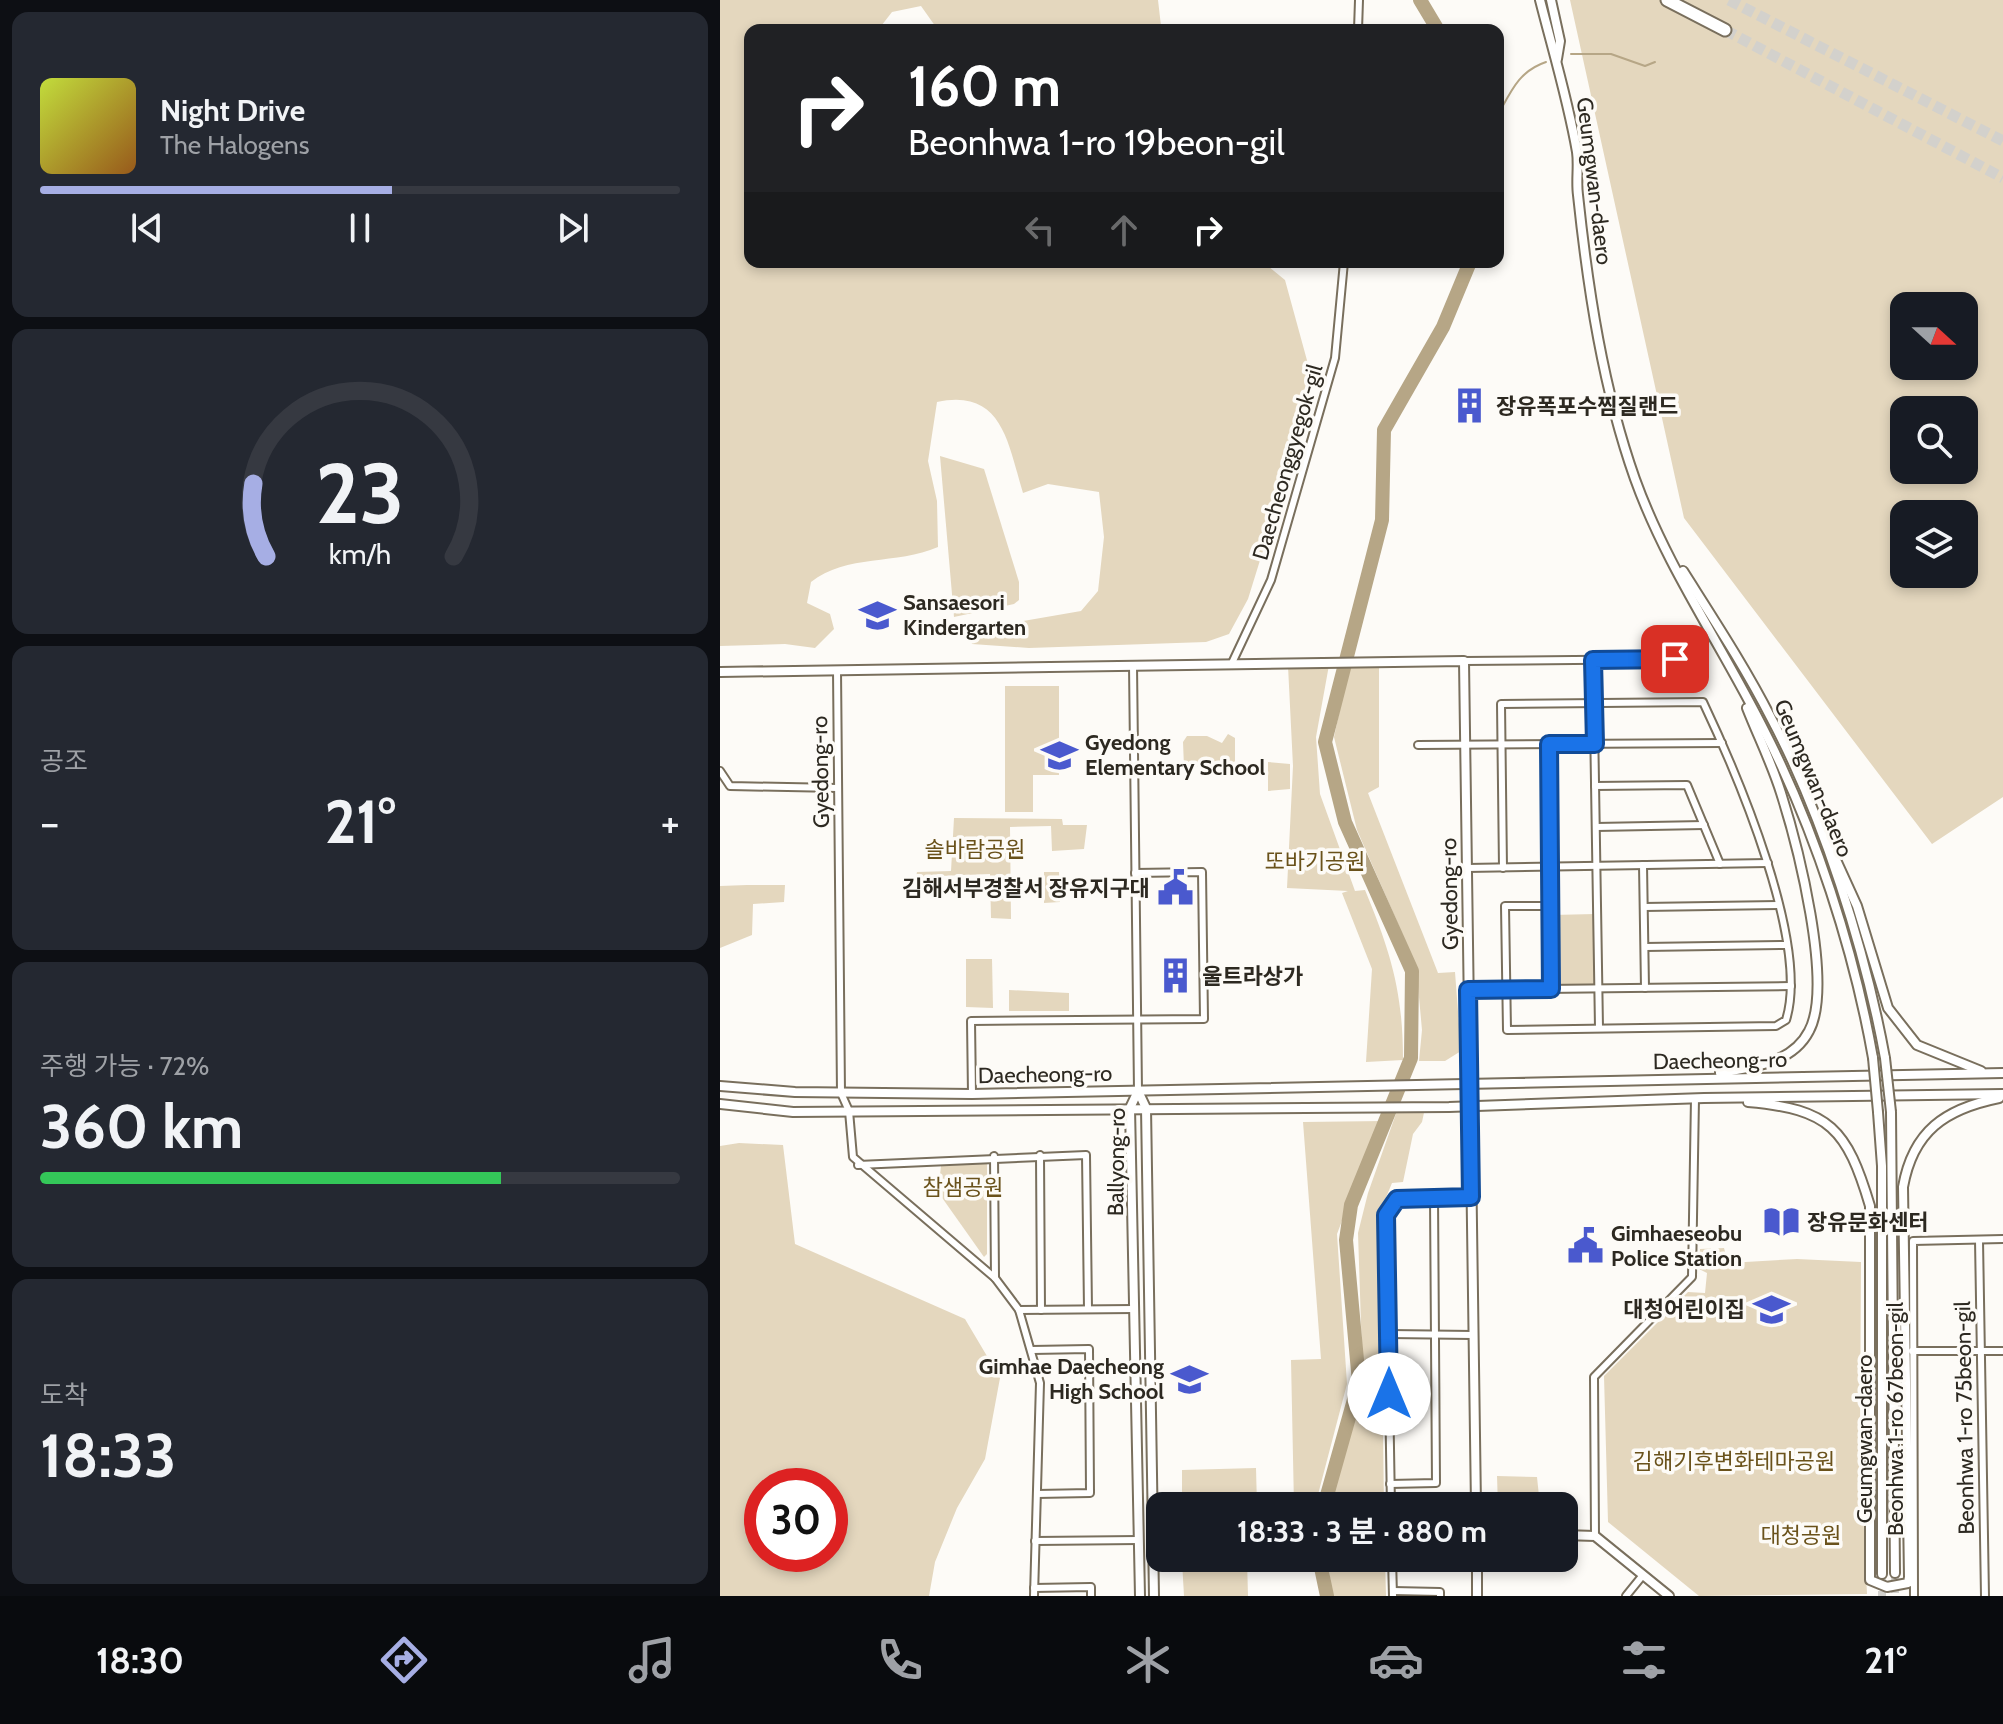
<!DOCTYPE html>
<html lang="ko">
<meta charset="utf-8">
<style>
body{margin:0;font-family:Cabin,"Noto Sans KR",sans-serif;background:#242831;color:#f1f3f6;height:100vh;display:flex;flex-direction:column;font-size:30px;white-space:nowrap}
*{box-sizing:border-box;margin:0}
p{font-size:26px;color:#9ea1a6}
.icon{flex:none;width:44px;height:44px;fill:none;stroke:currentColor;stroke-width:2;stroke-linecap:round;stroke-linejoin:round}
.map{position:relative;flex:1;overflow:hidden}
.panel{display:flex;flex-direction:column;gap:12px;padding:12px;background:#0d0f14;width:720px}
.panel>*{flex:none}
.hud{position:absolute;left:24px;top:24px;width:760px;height:244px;border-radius:16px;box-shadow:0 4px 12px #0003;background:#202124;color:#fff;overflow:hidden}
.needle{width:52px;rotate:111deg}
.buttons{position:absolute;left:1170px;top:292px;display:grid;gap:16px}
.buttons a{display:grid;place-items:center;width:88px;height:88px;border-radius:16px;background:#171b24;box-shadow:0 4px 12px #0003;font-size:40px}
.speed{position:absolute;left:24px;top:1468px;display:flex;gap:16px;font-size:40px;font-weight:700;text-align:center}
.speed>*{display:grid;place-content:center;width:104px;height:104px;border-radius:50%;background:#171b24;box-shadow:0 4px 12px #0003;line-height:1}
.speed .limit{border:12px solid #d22;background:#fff;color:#111}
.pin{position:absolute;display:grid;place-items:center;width:68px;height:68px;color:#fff;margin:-34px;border-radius:16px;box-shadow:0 4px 12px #0006}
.me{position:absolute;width:88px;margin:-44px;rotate:0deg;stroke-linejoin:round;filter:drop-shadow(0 0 6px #0008)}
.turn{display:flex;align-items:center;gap:28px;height:168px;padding:0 32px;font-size:36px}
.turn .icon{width:104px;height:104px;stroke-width:2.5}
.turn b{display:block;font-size:56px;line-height:68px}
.lanes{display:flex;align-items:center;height:76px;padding:0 32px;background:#0003;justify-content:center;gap:40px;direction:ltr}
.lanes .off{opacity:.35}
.big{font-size:60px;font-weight:700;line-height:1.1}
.panel .tile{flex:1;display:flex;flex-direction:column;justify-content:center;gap:12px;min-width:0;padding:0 28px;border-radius:16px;background:#242831}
.panel .dial{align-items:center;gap:0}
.dial svg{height:208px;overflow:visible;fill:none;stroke:#363941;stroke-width:7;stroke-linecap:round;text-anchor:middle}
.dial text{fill:#f1f3f6;stroke:none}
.song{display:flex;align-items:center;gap:24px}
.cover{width:96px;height:96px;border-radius:12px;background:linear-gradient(135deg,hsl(70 70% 55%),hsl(30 70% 35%))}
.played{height:8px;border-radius:4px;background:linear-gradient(90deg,#a6aee4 55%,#363941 55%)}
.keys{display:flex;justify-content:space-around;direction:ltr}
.heat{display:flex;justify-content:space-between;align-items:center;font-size:44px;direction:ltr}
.charge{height:12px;border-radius:6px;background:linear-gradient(90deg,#34c759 72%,#363941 0)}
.trip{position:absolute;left:426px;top:1492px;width:432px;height:80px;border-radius:16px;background:#171b24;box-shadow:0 4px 12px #0003;font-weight:700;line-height:80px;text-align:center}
.tabs{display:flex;height:128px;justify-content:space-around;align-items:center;background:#090b0e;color:#9ea1a6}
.tabs .icon{width:56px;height:56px}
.tabs .current{color:#a6aee4}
.tabs b{font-size:36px;color:#f1f3f6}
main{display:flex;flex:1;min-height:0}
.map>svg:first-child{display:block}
.green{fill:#e4d7be;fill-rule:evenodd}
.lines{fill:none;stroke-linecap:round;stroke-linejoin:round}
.stream{stroke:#b6a686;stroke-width:2}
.river{stroke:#b6a686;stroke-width:14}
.secondary-tunnel{stroke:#d3d1cc;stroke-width:8;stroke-dasharray:8 4;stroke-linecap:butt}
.highway-tunnel{stroke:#d3d1cc;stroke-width:11;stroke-dasharray:11 5.5;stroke-linecap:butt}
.street-casing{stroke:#796f5d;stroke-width:10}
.secondary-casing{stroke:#796f5d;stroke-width:12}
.highway-casing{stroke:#796f5d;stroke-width:15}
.street{stroke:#fff;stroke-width:6}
.secondary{stroke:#fff;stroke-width:8}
.highway{stroke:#fff;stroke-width:11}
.secondary-bridge-casing{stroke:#796f5d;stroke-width:12;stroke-linecap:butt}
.secondary-bridge{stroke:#fff;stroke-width:8}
.route-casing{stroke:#114b97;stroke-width:20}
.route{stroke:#1a73e8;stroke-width:14}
.labels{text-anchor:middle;stroke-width:7;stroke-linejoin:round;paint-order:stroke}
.street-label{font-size:22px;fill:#2d2921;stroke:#fdfbf7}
.poi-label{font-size:22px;font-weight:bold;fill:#2d2921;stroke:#fdfbf7;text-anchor:start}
.park-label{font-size:22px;fill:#6a521b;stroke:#fdfbf7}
</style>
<main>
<section class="panel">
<div class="tile">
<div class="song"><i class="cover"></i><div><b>Night Drive</b><p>The Halogens</p></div></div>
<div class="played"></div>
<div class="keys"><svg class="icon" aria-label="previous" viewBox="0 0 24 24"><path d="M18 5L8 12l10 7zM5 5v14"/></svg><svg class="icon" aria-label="pause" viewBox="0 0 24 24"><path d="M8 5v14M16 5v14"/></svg><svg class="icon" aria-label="next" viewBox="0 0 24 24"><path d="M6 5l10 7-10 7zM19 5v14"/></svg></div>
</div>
<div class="tile dial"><svg viewBox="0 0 100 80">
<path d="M14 69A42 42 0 1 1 86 69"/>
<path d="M14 69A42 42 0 0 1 9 41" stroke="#a6aee4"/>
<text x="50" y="56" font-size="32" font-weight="700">23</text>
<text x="50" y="72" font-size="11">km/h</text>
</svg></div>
<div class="tile"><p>공조</p>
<div class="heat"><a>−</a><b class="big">21°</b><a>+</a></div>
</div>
<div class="tile"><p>주행 가능 · 72%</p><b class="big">360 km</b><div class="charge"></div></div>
<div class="tile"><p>도착</p><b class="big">18:33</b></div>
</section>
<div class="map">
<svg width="1283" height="1596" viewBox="0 0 1283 1596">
<rect width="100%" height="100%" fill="#fdfbf7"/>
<!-- green -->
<g class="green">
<path d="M0,0H438L441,26L446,30H218L201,6L172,12L158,30H30V262H543L565,280L588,364L585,415L528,599L509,634L486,642L309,648L252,644L246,631L361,611L378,591L384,537L379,492L328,484L303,493C288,444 283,388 217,402L208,461L217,501L218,547C177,565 126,554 91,582L87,603L110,614L114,629L95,648L65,644L0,646Z"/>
<path d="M850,0H1283V797L1212,844L964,518ZM1184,306H1244V366H1184ZM1184,410H1244V470H1184ZM1184,514H1244V574H1184Z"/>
<path d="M220,456L264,469L299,582V600L294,604L234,617Z"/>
<path d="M659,663V787L648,793L718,973L735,972L741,1051L725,1061H699L702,1030L696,965L637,830L614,737L629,666Z"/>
<path d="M609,665L596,737L600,794L635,891L645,890C671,953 683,992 683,1060L646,1062L652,969L622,893L628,891L567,888L573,766L568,666Z"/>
<path d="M285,686H339V775H313V812H285Z"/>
<path d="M508,734L515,738V761L511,765L464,767L463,742L467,736H487L502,743Z"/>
<path d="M548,762L570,764V789L548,791Z"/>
<path d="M234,818L342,819L343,825H367L364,849L332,851L331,826L290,827L291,919L271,918L270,874L196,877L197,872L231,871Z"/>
<path d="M339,872L340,902L324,903V872Z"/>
<path d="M27,885H65L64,902L33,904L32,935L0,948V886Z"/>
<path d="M875,914L876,987L833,988L832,915Z"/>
<path d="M246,959H272L273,1008L246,1007Z"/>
<path d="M289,990L349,993V1011H289Z"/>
<path d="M678,1108H705L702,1122L693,1134L683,1182L672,1183L660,1212L664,1506H610L614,1481L643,1385L638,1233L648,1193Z"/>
<path d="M664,1121L643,1165L617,1234L627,1384L595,1506H574L571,1360L601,1359L583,1122Z"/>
<path d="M19,1143L63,1145L75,1244L245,1319L280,1378L265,1459L237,1508L215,1562L209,1596H0V1146ZM42,1486H110V1554H42Z"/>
<path d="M267,1163V1254L264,1257L218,1192L221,1166Z"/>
<path d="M1004,1248L1008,1263L1077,1259L1141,1262L1140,1446L1147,1594L979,1596L888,1522L884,1376L968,1292L985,1293L987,1273L979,1269L980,1249Z"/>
<path d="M536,1468L537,1506H462V1470Z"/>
<path d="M777,1476L817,1477L820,1506H778Z"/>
<path d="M665,1558L666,1596H613L607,1559Z"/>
<path d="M527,1559L528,1596H464L462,1561Z"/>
</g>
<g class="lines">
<!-- stream -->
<g class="stream">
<path d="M851,54H891L925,66L935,62"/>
<path d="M778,115C791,91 799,71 826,62"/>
</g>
<!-- river -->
<g class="river">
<path d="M700,0L718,30"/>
<path d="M604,1506L639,1382L626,1240L631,1205L691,1058L692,971L625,822L605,742L662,520L664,430L723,327L750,262"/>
<path d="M599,1558L607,1596"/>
</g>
<!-- secondary-tunnel -->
<g class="secondary-tunnel">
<path d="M1175,1573V1596"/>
<path d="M1162,1579V1596"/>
</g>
<!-- highway-tunnel -->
<g class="highway-tunnel">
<path d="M1009,0L1283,141"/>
<path d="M1005,30L1283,178"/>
</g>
<defs>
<g id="street">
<path d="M638,30L639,0"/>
<path d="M873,660L879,1028"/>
<path d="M744,661L955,659"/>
<path d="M512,663L551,580L615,358L624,262"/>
<path d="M413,665L418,1091"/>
<path d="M117,670L121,1093L129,1111L133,1157L275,1278L299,1310L320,1383L314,1596"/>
<path d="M829,744L831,989"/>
<path d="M698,745L1002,743"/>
<path d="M0,771L10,786L118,788"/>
<path d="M875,786L967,785L1000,864"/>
<path d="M876,827L984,825"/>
<path d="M923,865L925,988"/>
<path d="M747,868L1048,863"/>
<path d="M783,868L781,704L983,702C1017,774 1090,943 1066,1020L1056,1026L787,1030L785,906H830"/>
<path d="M924,907L1058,905"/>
<path d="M925,947L1065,945"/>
<path d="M748,990L1071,986"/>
<path d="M252,1094L251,1021L484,1019L482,872L415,873"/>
<path d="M320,1155L321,1310"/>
<path d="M274,1156L275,1278"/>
<path d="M138,1165L366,1155L368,1309"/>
<path d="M1259,1240L1265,1596"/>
<path d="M299,1310L414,1309"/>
<path d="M669,1334L753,1335"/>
<path d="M312,1350L369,1349L370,1493L317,1494"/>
<path d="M1192,1351H1283"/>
<path d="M670,1484L716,1483L714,1197"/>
<path d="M671,1506L666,1215L677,1199L751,1197"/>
<path d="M875,1536L874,1377L972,1277L975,1098"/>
<path d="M315,1541L419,1540"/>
<path d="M672,1558L673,1596"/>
<path d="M314,1588L371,1587V1596"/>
<path d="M673,1591L720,1592V1596"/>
<path d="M906,1596L923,1575"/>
<path d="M1194,1596L1193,1241L1283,1239"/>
</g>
<g id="secondary">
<path d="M820,0C833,51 848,100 857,152C859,166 856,181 858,195C868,290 883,389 915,479C947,568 1003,647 1045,732C1095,830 1134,950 1153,1058"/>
<path d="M831,0L840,41L837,59"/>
<path d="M963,571C994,620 1025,667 1051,718C1103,816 1145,949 1165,1058"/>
<path d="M0,672L744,661L756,1506"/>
<path d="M1106,838L1137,906L1168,1008L1197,1045L1261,1071"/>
<path d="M1000,1073C1032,1067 1072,1064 1089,1031C1114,985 1077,843 1061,793C1052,764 1038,736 1027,708"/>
<path d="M0,1086L75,1092L252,1094L1283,1073"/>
<path d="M418,1091L426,1108L434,1596"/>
<path d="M418,1091L410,1108L420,1596"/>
<path d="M1028,1102C1110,1109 1127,1129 1150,1206V1580L1167,1587L1188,1583L1189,1577L1183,1187C1193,1131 1225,1109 1279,1098"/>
<path d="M0,1104L73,1112L729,1107L984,1098L1283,1094"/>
<path d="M1158,1112L1162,1166V1574"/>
<path d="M1171,1112L1175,1573"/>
<path d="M844,1535L875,1536L949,1596"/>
<path d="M757,1558V1596"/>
</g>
<path id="highway" d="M947,0L1005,30"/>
</defs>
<!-- street casing -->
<use href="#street" class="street-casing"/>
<!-- secondary casing -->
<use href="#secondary" class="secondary-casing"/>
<!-- highway casing -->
<use href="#highway" class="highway-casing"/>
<!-- street -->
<use href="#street" class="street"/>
<!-- secondary -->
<use href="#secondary" class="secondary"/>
<!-- highway -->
<use href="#highway" class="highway"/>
<defs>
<g id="secondary-bridge">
<path d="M1153,1058L1158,1112"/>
<path d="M1165,1058L1171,1112"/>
</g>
</defs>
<!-- secondary-bridge casing -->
<use href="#secondary-bridge" class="secondary-bridge-casing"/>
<!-- secondary-bridge -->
<use href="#secondary-bridge" class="secondary-bridge"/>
</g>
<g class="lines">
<defs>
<path id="route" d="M669,1394L666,1215L677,1199L751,1197L748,990L831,989L829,744H875L873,660L955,659"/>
</defs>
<!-- route casing -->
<use href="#route" class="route-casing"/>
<!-- route -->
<use href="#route" class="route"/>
</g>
<!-- icons -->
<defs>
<symbol id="building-bare" viewBox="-9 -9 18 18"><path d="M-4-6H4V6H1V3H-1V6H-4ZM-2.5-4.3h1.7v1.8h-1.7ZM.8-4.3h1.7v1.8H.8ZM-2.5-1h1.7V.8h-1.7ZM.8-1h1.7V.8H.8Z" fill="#4a59ce" stroke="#fdfbf7" stroke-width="2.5" paint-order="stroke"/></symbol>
<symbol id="school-bare" viewBox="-9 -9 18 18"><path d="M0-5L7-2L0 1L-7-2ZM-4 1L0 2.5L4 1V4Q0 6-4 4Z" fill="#4a59ce" stroke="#fdfbf7" stroke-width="2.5" paint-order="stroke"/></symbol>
<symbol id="civic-bare" viewBox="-9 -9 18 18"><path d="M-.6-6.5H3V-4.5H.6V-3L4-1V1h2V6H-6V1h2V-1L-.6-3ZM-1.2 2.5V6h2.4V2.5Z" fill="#4a59ce" stroke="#fdfbf7" stroke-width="2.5" paint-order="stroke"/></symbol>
<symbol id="library-bare" viewBox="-9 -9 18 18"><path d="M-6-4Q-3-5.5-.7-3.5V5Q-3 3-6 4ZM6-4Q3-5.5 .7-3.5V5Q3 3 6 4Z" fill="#4a59ce" stroke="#fdfbf7" stroke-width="2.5" paint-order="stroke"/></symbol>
</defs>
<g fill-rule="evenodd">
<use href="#building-bare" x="724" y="380" width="51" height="51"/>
<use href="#school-bare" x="132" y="590" width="51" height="51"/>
<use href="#school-bare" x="314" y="730" width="51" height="51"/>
<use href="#civic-bare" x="430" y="862" width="51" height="51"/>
<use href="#building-bare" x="430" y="950" width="51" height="51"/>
<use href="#library-bare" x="1036" y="1196" width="51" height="51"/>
<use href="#civic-bare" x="840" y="1220" width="51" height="51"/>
<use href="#school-bare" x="1026" y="1284" width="51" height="51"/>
<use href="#school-bare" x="444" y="1354" width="51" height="51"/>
</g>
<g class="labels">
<!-- street labels -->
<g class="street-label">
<text transform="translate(875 181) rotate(83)" y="8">Geumgwan-daero</text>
<text transform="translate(567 462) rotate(-74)" y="8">Daecheonggyegok-gil</text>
<text transform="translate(100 772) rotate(-91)" y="8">Gyedong-ro</text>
<text transform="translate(1094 778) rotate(67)" y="8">Geumgwan-daero</text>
<text transform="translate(729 894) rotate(-91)" y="8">Gyedong-ro</text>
<text transform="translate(1000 1060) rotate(-1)" y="8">Daecheong-ro</text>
<text transform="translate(325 1074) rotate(-1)" y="8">Daecheong-ro</text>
<text transform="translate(396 1162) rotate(-89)" y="8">Ballyong-ro</text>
<text transform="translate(1244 1418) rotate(-91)" y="8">Beonhwa 1-ro 75beon-gil</text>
<text transform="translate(1175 1419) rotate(-90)" y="8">Beonhwa 1-ro 67beon-gil</text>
<text transform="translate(1144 1439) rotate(-90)" y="8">Geumgwan-daero</text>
</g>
<!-- poi labels -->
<g class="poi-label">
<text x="776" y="414">장유폭포수찜질랜드</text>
<text x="183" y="610">Sansaesori<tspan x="183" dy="25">Kindergarten</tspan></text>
<text x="365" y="750">Gyedong<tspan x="365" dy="25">Elementary School</tspan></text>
<text x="430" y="896" text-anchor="end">김해서부경찰서 장유지구대</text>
<text x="482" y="984">울트라상가</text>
<text x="1087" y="1230">장유문화센터</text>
<text x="891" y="1241">Gimhaeseobu<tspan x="891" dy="25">Police Station</tspan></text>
<text x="1025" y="1317" text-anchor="end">대청어린이집</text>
<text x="444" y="1374" text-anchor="end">Gimhae Daecheong<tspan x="444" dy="25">High School</tspan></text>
</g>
<!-- park labels -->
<g class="park-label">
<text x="255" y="857">솔바람공원</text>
<text x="595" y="869">또바기공원</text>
<text x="243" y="1195">참샘공원</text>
<text x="1014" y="1469">김해기후변화테마공원</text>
<text x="1081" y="1543">대청공원</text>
</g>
</g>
</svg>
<div class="buttons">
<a><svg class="needle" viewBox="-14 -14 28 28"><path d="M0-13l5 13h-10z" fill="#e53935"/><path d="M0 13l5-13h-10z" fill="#9ea1a6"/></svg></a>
<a><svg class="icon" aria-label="search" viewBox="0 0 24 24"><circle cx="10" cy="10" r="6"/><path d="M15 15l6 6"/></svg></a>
<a><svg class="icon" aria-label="layers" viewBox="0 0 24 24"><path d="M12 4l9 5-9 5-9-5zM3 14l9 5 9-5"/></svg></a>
</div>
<div class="speed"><div class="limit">30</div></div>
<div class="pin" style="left:955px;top:659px;background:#d93025"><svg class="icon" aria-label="arrive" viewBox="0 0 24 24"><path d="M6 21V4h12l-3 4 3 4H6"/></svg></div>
<svg class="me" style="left:669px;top:1394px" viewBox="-20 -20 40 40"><circle r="19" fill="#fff"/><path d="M0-13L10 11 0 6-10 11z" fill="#1a73e8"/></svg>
<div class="trip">18:33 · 3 분 · 880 m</div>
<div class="hud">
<div class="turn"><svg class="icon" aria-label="right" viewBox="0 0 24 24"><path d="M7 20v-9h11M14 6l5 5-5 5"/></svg><div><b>160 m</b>Beonhwa 1-ro 19beon-gil</div></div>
<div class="lanes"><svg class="icon off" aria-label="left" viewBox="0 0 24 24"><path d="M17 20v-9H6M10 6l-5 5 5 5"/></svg><svg class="icon off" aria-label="ahead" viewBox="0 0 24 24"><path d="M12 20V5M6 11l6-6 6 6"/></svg><svg class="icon" aria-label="right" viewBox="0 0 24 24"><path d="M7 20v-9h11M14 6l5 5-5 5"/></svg></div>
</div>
</div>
</main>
<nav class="tabs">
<b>18:30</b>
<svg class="icon current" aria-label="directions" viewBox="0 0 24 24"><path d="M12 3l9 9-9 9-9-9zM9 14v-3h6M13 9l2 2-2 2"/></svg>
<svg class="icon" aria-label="music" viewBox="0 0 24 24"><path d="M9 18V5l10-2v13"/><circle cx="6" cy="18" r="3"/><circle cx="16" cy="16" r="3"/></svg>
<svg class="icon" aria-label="phone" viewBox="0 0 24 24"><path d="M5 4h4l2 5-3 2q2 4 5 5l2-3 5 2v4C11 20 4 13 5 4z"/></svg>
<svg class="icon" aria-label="climate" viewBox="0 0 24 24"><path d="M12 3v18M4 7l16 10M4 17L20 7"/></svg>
<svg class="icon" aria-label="car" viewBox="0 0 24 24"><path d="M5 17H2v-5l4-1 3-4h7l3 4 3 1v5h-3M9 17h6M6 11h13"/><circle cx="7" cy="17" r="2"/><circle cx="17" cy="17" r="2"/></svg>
<svg class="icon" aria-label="filters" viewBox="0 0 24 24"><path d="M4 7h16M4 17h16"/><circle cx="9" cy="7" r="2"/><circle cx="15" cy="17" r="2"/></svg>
<b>21°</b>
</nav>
